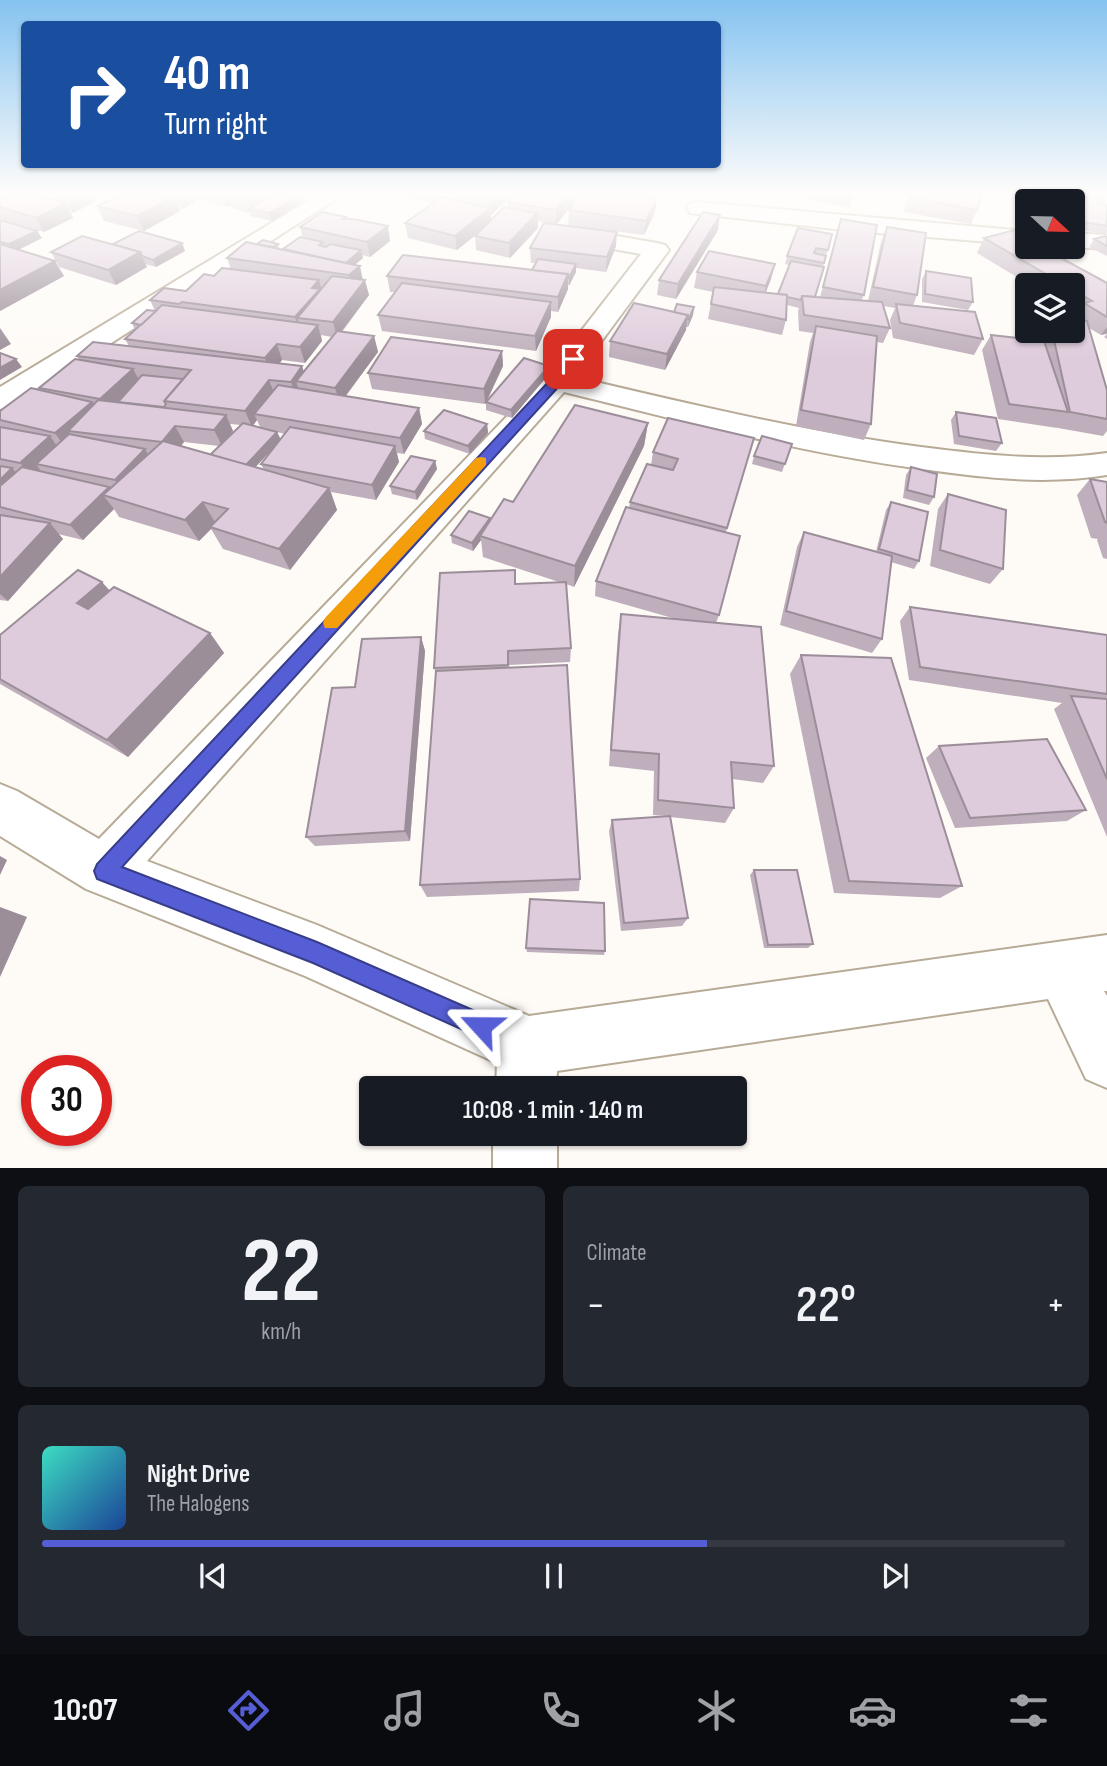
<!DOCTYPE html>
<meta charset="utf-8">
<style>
body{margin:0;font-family:"Sofia Sans Condensed",sans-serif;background:#242831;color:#f1f3f6;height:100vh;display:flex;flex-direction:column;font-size:26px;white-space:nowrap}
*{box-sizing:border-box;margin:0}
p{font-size:23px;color:#9ea1a6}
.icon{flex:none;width:38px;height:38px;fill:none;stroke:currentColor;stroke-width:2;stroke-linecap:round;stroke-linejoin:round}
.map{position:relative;height:1168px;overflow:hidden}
.panel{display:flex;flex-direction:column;gap:18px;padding:18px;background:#0d0f14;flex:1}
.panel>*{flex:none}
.guide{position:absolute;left:21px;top:21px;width:700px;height:147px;border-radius:7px;box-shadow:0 2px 5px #0004;background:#1a4fa0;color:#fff;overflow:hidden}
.needle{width:46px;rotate:112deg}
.buttons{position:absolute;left:1015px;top:189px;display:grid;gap:14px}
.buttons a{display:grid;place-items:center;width:70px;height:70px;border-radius:7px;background:#171b24;box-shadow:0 2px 5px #0004;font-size:35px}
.speed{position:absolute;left:21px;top:1055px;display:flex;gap:14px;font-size:35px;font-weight:700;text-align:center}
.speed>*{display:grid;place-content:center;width:91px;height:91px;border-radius:50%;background:#171b24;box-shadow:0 2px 5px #0004;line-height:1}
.speed .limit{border:10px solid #d22;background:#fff;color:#111}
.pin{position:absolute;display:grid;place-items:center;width:60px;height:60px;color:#fff;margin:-30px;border-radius:14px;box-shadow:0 4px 10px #0006}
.me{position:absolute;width:77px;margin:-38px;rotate:294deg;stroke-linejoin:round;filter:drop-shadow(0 0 5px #0008)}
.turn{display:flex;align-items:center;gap:24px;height:147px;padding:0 28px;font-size:32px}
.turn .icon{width:91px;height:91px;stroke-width:2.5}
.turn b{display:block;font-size:49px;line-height:60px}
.big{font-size:52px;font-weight:600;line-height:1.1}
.panel .tile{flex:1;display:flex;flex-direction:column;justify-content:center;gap:10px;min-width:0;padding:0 24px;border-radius:10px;background:#242831}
.panel .dial{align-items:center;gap:0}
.dial b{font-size:91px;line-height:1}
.song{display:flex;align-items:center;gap:21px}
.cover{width:84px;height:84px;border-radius:10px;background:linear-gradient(135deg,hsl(170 70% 55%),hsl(220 70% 35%))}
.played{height:7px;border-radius:4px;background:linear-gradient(90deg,#565ed5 65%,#363941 65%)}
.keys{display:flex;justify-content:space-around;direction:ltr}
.heat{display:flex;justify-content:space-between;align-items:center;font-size:38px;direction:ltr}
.panel .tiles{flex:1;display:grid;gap:18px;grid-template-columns:1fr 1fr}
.tile:last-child{grid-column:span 2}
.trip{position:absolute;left:359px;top:1076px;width:388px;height:70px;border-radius:7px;background:#171b24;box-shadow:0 2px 5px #0004;font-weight:600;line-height:70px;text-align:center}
.dock{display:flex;height:112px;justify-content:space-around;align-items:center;background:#090b0e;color:#9ea1a6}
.dock .icon{width:49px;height:49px}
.dock .current{color:#565ed5}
.dock b{font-size:32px;color:#f1f3f6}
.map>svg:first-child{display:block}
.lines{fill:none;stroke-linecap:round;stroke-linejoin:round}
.minor-casing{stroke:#b7ab97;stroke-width:4}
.minor{fill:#fff;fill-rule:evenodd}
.wall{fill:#bfafbc;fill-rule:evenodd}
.shaded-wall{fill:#9b8e99}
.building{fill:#decbdb;stroke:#9b8e99;stroke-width:2}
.route{fill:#565ed5;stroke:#383d8a;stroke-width:2}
.slow{fill:#f59e0b}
</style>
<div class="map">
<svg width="1107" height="1168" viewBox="0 0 1107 1168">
<rect width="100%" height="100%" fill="#fefbf7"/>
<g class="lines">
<defs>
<g id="minor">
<path d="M316,196H341L11,407L0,409V387Z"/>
<path d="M698,202L1027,231V245L853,231L690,213L687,208L690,203Z"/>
<path d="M565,227L657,243L665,245L669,250L575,377C690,404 804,432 921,447C983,455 1044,462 1107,453V475C1045,485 984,478 922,469C801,453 682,421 564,392L147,861L317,925L529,1016L1107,935V991H1104L1107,996V1088L1086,1079L1048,999L557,1071L556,1088H496L497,1063L305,976L86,889L0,836V784L17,791L99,839L547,375L641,254L557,239L554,234L557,229Z"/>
<path d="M1073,233L1107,235V249L1072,247Z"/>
<rect x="493" y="1134" width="64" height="34"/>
</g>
</defs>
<!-- minor casing -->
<use href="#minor" class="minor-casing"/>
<!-- minor -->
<use href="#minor" class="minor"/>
</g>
<!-- wall -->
<g class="wall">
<path d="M0,196H96L98,200L73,213L70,212L73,218L44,232L0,219Z"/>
<path d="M118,196H307L302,198L303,201L272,221L251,216L250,213L232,208L231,205L227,207L194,198L195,202L182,209L179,208L180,211L144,231L104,221L97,206Z"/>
<path d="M397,196H511L491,215V220L508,208V202L657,198L655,212L644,235L568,225L569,210L571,206L556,225L616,246L606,272L576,268V272L568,286V289L558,312L551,311V317L536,351L382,331L378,315L395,292H390L387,276L532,270L536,263H531L530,248L556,225L538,221V228L510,258L476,250L475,236L457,250L408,238L405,223L433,203Z"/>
<path d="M810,196H853L850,207L809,200Z"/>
<path d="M909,196L977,210L971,224L903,212Z"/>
<path d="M1029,196H1072L1071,198L1072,196H1107L1104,203L1097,202L1098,204L1107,205V234L1073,229V201H1071V199V201H1027V213L1023,212Z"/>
<path d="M346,217L347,219L390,241L370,257L362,255L363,258L355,265L363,279L369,295L342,332L374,336L378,352L346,396L419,408L422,424L404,454L397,453L399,462L376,500L331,492L337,510L290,570L223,549L211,529L199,541L119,517L114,509L83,540L58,534L63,539L8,601L0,600V411L41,391L39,388L79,360L77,356L129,346L125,339L135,330L132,323L155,311L150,300L186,291L214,276L231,269L227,258L257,244H278L279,249H283L303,238L300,227ZM321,335L332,337L304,372L279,364L282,360L305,363L322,341ZM257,420L260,427L253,425ZM230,424L241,425L228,438L233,431ZM277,432L285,434L280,439ZM184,442L219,446L211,455L180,446ZM276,445L261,464L264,470L255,467Z"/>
<path d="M841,219L864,295L861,301H868L881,242L887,227L917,295L913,306L983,339L974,355L893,338L890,320L895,308L883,306L890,328L883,343L877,342L871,424L864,440L796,426L810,342L813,333L799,331L798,311L799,308L787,305L786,320L782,335L708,319L713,292L694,288L697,272L771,279L766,292L778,294L789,265L785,264L787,256L832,234L815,297H820Z"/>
<path d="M0,220L42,238L18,250L64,276L0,311Z"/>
<path d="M718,230L676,299L657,295L659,280Z"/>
<path d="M1107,237V256L1089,247L1094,239Z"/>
<path d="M984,238L1027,247L1107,283V339L1104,337L1107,334L1101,335L1089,328L1107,390V431L1103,436L1058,428V427L1057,428L998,419L982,350L991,335L1041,341L1038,331H1073L1074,319L1077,314L1073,311V285H1030L977,253Z"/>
<path d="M182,243L185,251L156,267L145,264L147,267L116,285L59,267L51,252L113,244Z"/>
<path d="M926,271L973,302L968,310L922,302V279Z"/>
<path d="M694,307L693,315L688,327H686V330L665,370L609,357L610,341L674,312Z"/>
<path d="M502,351L503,366L488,399L549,374L512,418L486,410V404H485L372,389L368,373Z"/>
<path d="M956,412L1002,443L996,451L954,444L951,420Z"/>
<path d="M648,423L644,446L574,587L566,584L571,648L570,662L509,665L580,879L579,891L427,897L420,885L436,675L434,668L516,584L559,582L483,557L481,540L473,551L452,543L451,535L490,520L513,502Z"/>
<path d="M487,424L488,433L470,454L425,439L424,431Z"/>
<path d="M754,438L726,532L719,615L716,623L774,766L763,783L732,779L734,808L725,823L670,817L688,918L682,926L621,931L609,831L612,820L667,816L653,815L654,771L609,766L618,634L621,614L676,619L595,596L596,581L629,508L630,502L651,465L653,452Z"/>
<path d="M792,444L782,472L752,464L754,456Z"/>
<path d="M435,461L437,469L417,500L392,494L390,486Z"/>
<path d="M911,467L934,497L929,505L903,498L906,475Z"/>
<path d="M1090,479L1107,482V559L1103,558L1097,540L1098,539L1091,538L1077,495Z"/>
<path d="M948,494L1003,569L990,584L930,566L938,509Z"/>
<path d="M891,502L919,561L914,569L891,562L882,639L872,653L780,625L797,547L804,532L876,552L886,510Z"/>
<path d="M110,591L210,633L224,653L128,757L0,684V635Z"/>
<path d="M910,607L1107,636V837L1054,709L1062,703L909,680L900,621Z"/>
<path d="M421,637L425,651L410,841L315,846L306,837L355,687Z"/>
<path d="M801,655L962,886L940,898L834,893L790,674Z"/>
<path d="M939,746L1086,810L1067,821L955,828L926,758Z"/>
<path d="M754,870L813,944L808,948H764L750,875Z"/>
<path d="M526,948L605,951L604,955L527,952Z"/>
</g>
<!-- shaded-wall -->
<g class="shaded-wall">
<path d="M70,196H96L98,200L73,213L66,198Z"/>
<path d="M190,196H193L195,202L182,209L179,202Z"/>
<path d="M223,196H228L231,205L227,207Z"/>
<path d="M251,196H280L250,209L246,199Z"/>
<path d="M298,196H302L303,201L272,221L269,213Z"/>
<path d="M494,196H511L491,215L490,200Z"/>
<path d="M568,196H579L556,225V210Z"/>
<path d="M174,197L180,211L144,231L137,216Z"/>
<path d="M657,198L655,212L644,235L646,221Z"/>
<path d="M66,203L73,218L44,232L36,218Z"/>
<path d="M490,208L491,222L457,250L455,236Z"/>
<path d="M537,213L538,228L510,258L509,243Z"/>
<path d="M720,215L718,230L676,299L678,284Z"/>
<path d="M388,226L390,241L370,257L367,242Z"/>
<path d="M37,231L42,238L14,252L9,244Z"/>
<path d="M617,232L616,246L606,272L607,257Z"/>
<path d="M182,243L185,251L156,267L153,260Z"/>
<path d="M361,250L363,258L345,273L343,265Z"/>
<path d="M140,252L147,267L116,285L108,270Z"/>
<path d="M55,261L64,276L0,311V290Z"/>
<path d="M576,264V272L569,286V278Z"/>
<path d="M775,264L771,279L762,301L766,286Z"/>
<path d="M360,266L363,281L353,290L349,275Z"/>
<path d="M568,274V289L558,312V297Z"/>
<path d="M319,280L323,295L297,318L302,331L300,333L295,317L312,288Z"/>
<path d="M365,280L369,295L337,337L333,322Z"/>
<path d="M551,302V317L536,351L535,336Z"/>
<path d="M694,307L693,315L688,327L689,319Z"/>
<path d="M688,315L686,330L665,370L667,354Z"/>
<path d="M318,325L322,341L305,363L300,347Z"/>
<path d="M1107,327V333L1101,335Z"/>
<path d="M0,328L11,344L0,350Z"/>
<path d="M374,336L378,352L340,403L335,388Z"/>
<path d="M277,344L282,360L271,374L265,358Z"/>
<path d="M502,351L503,366L485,404L484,389Z"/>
<path d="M16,359L22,367L0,380V368Z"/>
<path d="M302,366L307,382L296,381L300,393L296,398L291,382Z"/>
<path d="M549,366V374L512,418L511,410Z"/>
<path d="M133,369L142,385L110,415L100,399Z"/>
<path d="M269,380L275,395L254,414L257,420L252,427L245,411Z"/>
<path d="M92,402L102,418L68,431L76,441L66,449L55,433Z"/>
<path d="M419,408L422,424L404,454L400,438Z"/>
<path d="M226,415L233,431L222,446L214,430Z"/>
<path d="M648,423L644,446L574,587L575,566Z"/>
<path d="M487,424L488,433L470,454L468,446Z"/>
<path d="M175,426L184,442L172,457L162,442Z"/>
<path d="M277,432L281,440L250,473L246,465Z"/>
<path d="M50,436L61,452L36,464L41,471L33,479L20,463Z"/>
<path d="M395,446L399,462L376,500L372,485Z"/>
<path d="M145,449L154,465L126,496L115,480Z"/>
<path d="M435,461L437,469L417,500L415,492Z"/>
<path d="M12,468L26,484L0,507V480Z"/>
<path d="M109,487L117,499L103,495L114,509L83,540L70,525Z"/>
<path d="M329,488L337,510L290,570L279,549Z"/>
<path d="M203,502L216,524L210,527L211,529L199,541L185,520Z"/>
<path d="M490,518L491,526L480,536L481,540L473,551L472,543Z"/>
<path d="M50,523L63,539L8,601L0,594V577Z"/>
<path d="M102,582L120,602L96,623L77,603Z"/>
<path d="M210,633L224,653L128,757L107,740Z"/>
<path d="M421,637L425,651L410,841L405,831Z"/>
<path d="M0,856L7,860L0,875Z"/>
<path d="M0,907L27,917L0,977Z"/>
</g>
<!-- building -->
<g class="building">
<path d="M0,196H39L66,203L36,218L0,207Z"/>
<path d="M118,196H171L174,197L137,216L97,206Z"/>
<path d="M171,196H190L179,202L176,201L174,197Z"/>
<path d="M236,196H251L246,199Z"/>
<path d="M270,196H298L269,213L249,209Z"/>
<path d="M468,196H494L490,200Z"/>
<path d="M513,196H568L556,210L508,202Z"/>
<path d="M577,196H646L657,198L646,221L569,210Z"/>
<path d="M833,196H853L852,199Z"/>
<path d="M909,196H981L977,210L909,197Z"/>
<path d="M1032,196H1072L1071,201H1048L1031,198Z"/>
<path d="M1076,196H1097L1098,204L1107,205V226L1078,221Z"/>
<path d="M442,197L490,208L455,236L405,223Z"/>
<path d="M504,207L537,213L509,243L475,236Z"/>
<path d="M322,212L346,217L343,219H353L388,226L367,242L300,227Z"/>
<path d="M703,212L720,215L678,284L659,280Z"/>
<path d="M841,219L877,225L864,295L823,287Z"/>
<path d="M0,220L37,231L9,244L0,242Z"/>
<path d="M544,223L617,232L607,257L530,248Z"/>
<path d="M887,227L926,233L917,295L873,287Z"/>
<path d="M798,228L832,234L828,250L816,248L814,253L826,256L824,263L787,256Z"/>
<path d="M1019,229L1027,234V247H1041L1107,283V317L1084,303L1092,301L1073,290V285H1065L984,238Z"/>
<path d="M139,231L182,243L153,260L142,256L140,252L113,244Z"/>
<path d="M82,236L140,252L108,270L51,252Z"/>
<path d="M1105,236L1107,237V246L1094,239Z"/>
<path d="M300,237L323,242L319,245L326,247L330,244L361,250L346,263L283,249Z"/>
<path d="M263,240L278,244L273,247L257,244Z"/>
<path d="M246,242L360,266L349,275L227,258Z"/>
<path d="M0,244L55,261L0,290Z"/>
<path d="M709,251L775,264L766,286L697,272Z"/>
<path d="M403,255L568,274L558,297L387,276Z"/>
<path d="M538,259L576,264L569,278H568V274L532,270Z"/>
<path d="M791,261L824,267L815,297L802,296L801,300L787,297V295L778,294Z"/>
<path d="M222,268L319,280L312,288L320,289L295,317L182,302L179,304L150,300L164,288L186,291L204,274L214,276Z"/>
<path d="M926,271L971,278L973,302L925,294Z"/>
<path d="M332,276L365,280L333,322L297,318Z"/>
<path d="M402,283L551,302L535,336L378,315Z"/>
<path d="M714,287L787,295L786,320L711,304Z"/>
<path d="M802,296L882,302L890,328L804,315Z"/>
<path d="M634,303L688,315L667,354L610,341Z"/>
<path d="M677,304L694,307L689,319H688V315L674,312Z"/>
<path d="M896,304L975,312L983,339L900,323Z"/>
<path d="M162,305L318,325L300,347L277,344L265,358L125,339Z"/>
<path d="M147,310L156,311L141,325L132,323Z"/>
<path d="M1073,318L1087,321L1107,390V419L1070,412L1052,331H1073Z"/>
<path d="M816,326L877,336L871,424L801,410Z"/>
<path d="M337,331L374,336L335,388L296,381Z"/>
<path d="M991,335L1044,341L1068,412L1009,404Z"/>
<path d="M391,337L502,351L484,389L368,373Z"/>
<path d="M93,342L302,366L291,382L269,380L245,411L164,401L191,370L77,356Z"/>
<path d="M0,353L16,359L0,368Z"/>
<path d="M524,358L549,366L511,410L486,402Z"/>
<path d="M75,359L133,369L100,399L39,388Z"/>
<path d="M142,375L183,379L164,401L166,404L164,407L118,402Z"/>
<path d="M278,385L419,408L400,438L254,414Z"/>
<path d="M31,388L92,402L55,433L0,420V411Z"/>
<path d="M98,400L226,415L214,430L175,426L162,442L68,431Z"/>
<path d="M575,405L648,423L575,566L480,536L504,499L513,502Z"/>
<path d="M444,410L487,424L468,446L424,431Z"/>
<path d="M956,412L996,418L1002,443L959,436Z"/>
<path d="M668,418L754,438L727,528L630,502L647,464L673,470L678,459L653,452Z"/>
<path d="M243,423L277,432L246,465L210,455Z"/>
<path d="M0,427L50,436L20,463L0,459Z"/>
<path d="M290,427L395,446L372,485L261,464Z"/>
<path d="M69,434L145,449L115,480L36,464Z"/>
<path d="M762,436L792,444L785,464L754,456Z"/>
<path d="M163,441L329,488L279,549L210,527L228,509L203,502L185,520L103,495Z"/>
<path d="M411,456L435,461L415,492L390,486Z"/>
<path d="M0,466L12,468L0,480Z"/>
<path d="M22,467L109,487L70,525L0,507V486Z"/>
<path d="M911,467L937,474L934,497L907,490Z"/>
<path d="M1090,479L1107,482V523L1105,522Z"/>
<path d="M948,494L1006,510L1003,569L940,550Z"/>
<path d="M891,502L928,512L919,561L879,549Z"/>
<path d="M626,507L740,536L719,615L596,581Z"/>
<path d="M469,511L490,518L472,543L451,535Z"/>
<path d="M0,515L50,523L0,577Z"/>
<path d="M804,532L892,556L882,639L786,611Z"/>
<path d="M78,570L102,582L77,603L88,609L114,587L210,633L107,740L0,679V635Z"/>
<path d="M515,570V584L566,582L571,648L508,651V665L434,668L440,573Z"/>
<path d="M910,607L1107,635V694L920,667Z"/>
<path d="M621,614L761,627L774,766L731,762L734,808L658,800L659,754L611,750Z"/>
<path d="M421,637L405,831L306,837L332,688L355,687L362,639Z"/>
<path d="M801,655L891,658L962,886L849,881Z"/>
<path d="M567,665L580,879L420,885L436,671Z"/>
<path d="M1071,696L1107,699V779Z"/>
<path d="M1047,739L1086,810L970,818L939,746Z"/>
<path d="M670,816L688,918L624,923L612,820Z"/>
<path d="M754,870H797L813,944L768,945Z"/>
<path d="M530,899L604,903L605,951L526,948Z"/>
</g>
<!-- sky -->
<linearGradient id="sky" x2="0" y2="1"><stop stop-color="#85c3f0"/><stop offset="0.54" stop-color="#fffdfb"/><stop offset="1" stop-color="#fffdfb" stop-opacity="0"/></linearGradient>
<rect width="1107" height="360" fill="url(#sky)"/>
<!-- route -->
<path class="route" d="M569,357L579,359L561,384L122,867L317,942L489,1017L493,1026L489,1034L481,1038L313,963L97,879L94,871L97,864L552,378Z"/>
<!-- slow -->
<path class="slow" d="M481,457L486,458V465L337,628H325L323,623L325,618L476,458Z"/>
</svg>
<div class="buttons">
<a><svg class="needle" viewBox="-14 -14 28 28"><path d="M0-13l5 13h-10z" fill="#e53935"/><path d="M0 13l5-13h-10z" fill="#9ea1a6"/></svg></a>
<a><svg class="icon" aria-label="layers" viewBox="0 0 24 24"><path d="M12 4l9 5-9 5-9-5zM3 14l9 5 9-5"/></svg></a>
</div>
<div class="speed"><div class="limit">30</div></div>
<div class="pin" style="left:573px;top:359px;background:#d93025"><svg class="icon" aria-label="arrive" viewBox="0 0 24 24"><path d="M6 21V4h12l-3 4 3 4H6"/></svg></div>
<svg class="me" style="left:481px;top:1026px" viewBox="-20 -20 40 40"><path d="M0-17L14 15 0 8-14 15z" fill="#565ed5" stroke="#fff" stroke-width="4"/></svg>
<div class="trip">10:08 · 1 min · 140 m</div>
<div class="guide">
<div class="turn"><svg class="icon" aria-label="right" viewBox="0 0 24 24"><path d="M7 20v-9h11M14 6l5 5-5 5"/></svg><div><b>40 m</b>Turn right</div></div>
</div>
</div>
<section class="panel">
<div class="tiles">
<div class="tile dial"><b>22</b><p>km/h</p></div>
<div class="tile"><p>Climate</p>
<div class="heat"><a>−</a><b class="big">22°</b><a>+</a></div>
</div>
<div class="tile">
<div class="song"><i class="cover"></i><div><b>Night Drive</b><p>The Halogens</p></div></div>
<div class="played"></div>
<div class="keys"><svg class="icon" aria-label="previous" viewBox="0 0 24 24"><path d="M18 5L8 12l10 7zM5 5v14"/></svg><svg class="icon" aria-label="pause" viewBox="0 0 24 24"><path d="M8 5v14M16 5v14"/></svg><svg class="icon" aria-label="next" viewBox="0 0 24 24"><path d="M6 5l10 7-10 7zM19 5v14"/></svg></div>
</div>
</div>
</section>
<nav class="dock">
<b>10:07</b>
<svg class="icon current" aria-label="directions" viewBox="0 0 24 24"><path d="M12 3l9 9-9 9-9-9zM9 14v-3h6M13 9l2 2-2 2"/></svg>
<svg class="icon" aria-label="music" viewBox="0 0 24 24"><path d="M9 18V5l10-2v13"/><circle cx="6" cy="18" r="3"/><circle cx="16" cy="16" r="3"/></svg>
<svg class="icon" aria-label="phone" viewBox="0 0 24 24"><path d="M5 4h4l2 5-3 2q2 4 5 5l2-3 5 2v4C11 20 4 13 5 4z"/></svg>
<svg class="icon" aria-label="climate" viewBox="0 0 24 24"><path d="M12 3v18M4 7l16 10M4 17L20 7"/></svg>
<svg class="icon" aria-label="car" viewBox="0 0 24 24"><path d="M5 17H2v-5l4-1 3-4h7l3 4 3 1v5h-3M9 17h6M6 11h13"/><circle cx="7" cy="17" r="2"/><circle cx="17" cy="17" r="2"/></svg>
<svg class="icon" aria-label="filters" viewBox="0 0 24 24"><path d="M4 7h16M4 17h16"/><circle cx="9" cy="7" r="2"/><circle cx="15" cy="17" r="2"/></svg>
</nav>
